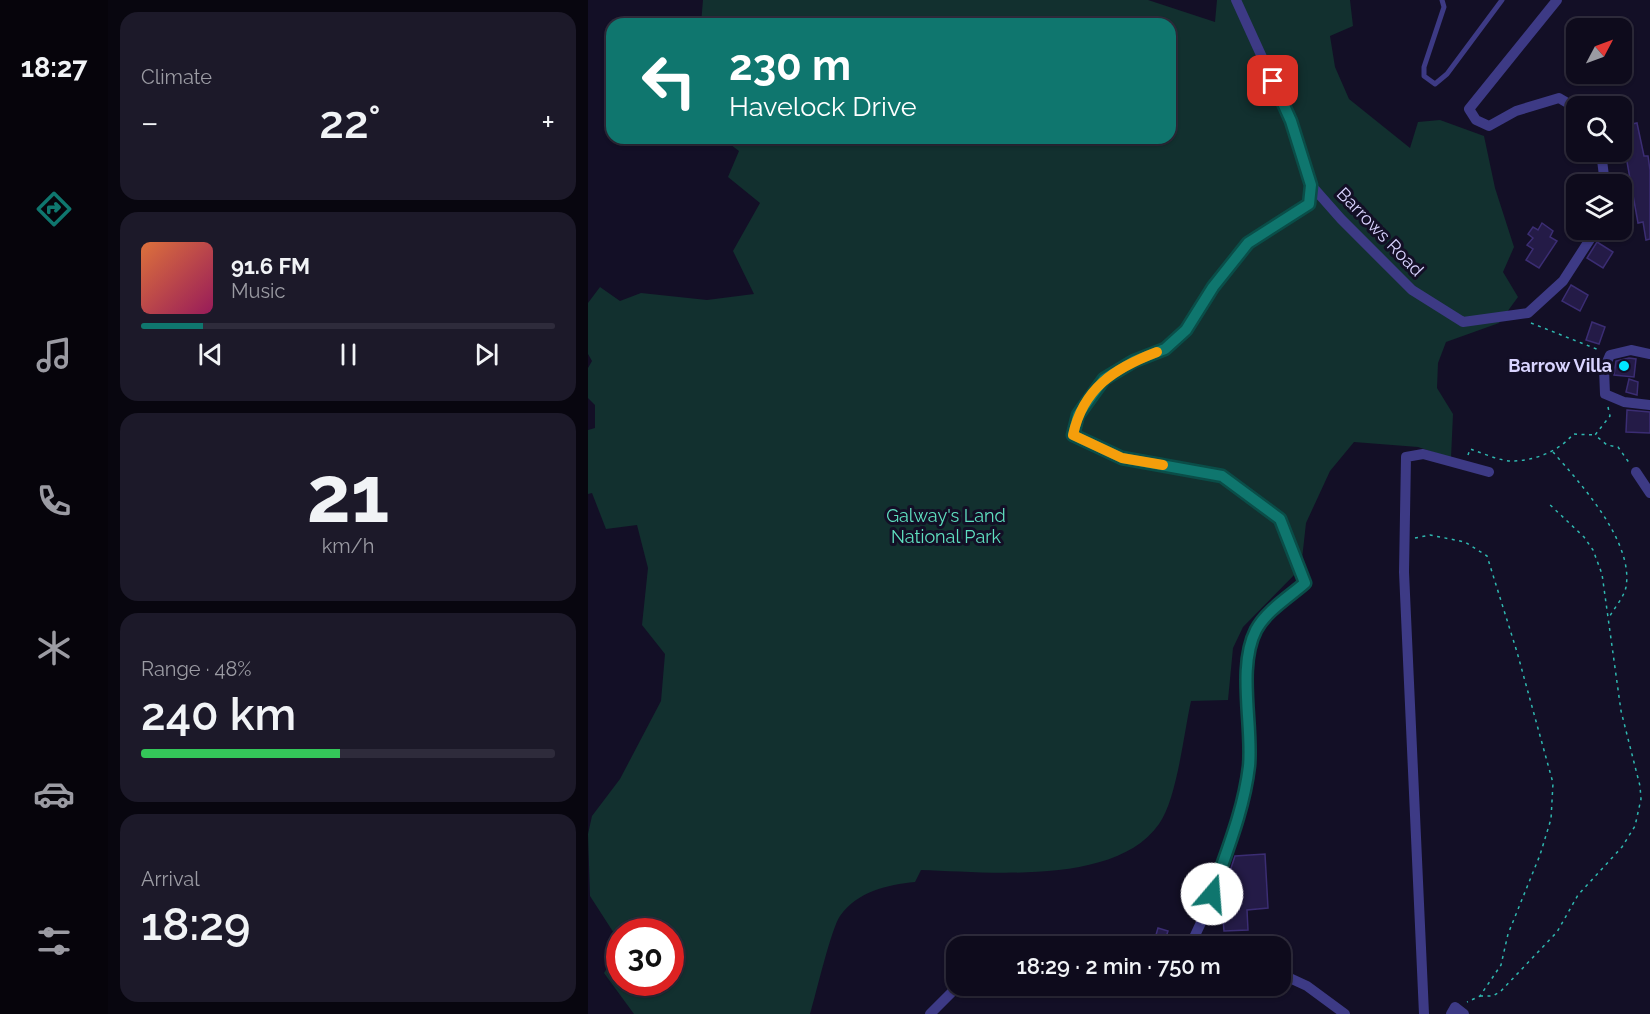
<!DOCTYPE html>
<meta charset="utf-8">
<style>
body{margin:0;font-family:Raleway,sans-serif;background:#1c1929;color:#f1f3f6;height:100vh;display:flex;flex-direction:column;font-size:22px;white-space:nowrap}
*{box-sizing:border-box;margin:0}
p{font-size:20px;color:#9b9ba3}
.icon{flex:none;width:33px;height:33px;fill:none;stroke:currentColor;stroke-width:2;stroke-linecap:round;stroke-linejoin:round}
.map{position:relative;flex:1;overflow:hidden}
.sheet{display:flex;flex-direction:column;gap:12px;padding:12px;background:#08060f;width:480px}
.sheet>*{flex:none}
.top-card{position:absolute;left:18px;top:18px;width:570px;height:126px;border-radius:18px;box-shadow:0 2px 4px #0004,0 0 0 2px #2e2b3b;background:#0f766e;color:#fff;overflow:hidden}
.needle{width:39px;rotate:49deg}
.buttons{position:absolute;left:978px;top:18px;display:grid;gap:12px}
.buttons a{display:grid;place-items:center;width:66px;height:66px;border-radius:12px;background:#0e0b1c;box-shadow:0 2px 4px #0004,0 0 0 2px #2e2b3b;font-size:30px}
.speed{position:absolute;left:18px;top:918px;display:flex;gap:12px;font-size:30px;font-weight:700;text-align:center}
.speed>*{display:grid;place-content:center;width:78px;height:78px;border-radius:50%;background:#0e0b1c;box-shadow:0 2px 4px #0004,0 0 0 2px #2e2b3b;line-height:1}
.speed .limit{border:9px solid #d22;background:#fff;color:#111}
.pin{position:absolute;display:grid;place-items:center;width:51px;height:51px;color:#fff;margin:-26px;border-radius:12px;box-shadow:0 3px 9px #0006}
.me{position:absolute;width:66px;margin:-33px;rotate:18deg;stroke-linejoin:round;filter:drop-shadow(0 0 4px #0008)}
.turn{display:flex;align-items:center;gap:21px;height:126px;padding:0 24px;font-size:27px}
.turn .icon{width:78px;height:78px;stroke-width:2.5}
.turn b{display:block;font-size:42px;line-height:51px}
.big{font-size:45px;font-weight:600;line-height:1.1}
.sheet .card{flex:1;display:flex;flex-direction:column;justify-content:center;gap:9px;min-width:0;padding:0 21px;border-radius:18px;background:#1c1929}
.sheet .dial{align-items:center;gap:0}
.dial b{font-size:78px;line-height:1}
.song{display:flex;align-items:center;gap:18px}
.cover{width:72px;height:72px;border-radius:9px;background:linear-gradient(135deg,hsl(20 70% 55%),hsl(330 70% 35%))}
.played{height:6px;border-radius:3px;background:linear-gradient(90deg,#0f766e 15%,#2e2b3b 15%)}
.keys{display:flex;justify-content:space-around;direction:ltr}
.heat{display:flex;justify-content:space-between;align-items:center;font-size:33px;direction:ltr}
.charge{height:9px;border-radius:4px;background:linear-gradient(90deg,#34c759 48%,#2e2b3b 0)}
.trip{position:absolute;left:358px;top:936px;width:345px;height:60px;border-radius:18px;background:#0e0b1c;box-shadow:0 2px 4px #0004,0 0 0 2px #2e2b3b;font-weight:600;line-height:60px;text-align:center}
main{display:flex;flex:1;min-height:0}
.tabs{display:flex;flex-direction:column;width:108px;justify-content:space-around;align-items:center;background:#06040b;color:#9b9ba3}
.tabs .icon{width:42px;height:42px}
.tabs .on{color:#0f766e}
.tabs b{font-size:27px;color:#f1f3f6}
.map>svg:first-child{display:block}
.green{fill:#12302f}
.building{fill:#241b47;stroke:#3b2d73;stroke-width:1.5}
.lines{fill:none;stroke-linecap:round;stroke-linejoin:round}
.path{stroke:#2fb8b0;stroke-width:1.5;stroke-dasharray:3 4.5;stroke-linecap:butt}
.service{stroke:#3d3a85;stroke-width:5}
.minor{stroke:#3d3a85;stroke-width:10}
.route-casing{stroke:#0a4d48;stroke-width:15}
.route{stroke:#0f766e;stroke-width:10}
.slow{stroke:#f59e0b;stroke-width:10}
.poi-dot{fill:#00e5ff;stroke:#130f26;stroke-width:2}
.labels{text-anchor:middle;stroke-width:6;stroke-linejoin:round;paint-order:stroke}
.street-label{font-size:18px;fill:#d9d4ff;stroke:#130f26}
.poi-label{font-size:18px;font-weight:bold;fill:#d9d4ff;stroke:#130f26;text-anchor:end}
.park-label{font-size:18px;fill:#5fe0c0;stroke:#130f26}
</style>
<main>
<nav class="tabs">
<b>18:27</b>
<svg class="icon on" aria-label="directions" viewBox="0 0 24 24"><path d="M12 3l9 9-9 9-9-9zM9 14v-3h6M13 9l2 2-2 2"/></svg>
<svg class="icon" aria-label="music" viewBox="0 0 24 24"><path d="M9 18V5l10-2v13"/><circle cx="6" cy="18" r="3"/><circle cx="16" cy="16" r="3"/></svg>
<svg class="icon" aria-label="phone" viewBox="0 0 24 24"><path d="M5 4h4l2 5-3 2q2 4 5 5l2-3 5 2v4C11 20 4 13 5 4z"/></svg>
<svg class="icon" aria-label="climate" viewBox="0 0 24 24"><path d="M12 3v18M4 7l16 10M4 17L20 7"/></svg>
<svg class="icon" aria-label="car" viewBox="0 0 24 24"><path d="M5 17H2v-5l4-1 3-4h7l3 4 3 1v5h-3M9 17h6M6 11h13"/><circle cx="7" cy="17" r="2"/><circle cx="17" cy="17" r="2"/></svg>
<svg class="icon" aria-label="filters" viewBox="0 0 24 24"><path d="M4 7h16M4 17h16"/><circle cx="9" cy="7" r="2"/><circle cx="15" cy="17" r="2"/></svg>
</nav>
<section class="sheet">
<div class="card"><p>Climate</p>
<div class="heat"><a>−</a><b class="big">22°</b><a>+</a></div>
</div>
<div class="card">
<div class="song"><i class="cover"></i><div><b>91.6 FM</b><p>Music</p></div></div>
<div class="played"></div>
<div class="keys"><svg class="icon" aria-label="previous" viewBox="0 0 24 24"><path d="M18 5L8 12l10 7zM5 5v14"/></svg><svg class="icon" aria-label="pause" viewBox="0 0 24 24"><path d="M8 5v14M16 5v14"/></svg><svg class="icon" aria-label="next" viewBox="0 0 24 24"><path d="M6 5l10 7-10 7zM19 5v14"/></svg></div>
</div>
<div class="card dial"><b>21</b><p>km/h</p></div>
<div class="card"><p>Range · 48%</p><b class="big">240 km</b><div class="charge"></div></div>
<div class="card"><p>Arrival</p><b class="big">18:29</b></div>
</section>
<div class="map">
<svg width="1062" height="1014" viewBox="0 0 1062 1014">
<rect width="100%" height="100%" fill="#130f26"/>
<!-- green -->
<path class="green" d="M115,0H560L627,22L629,0H762L765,26L742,36L747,67L761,99L822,148L830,122L852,120L896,136L907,188L926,247L915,272L930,297L911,323L858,342L850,363L849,388L865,414L863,458L830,447L766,442L742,471L718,523L713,568L655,627L645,648L640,700L603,701C596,732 589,799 571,824C528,886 400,872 333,870L327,882C299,885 270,891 252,916C243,929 228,994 222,1014H46L16,973L31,949L32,982H82V932H32L31,941L2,896L0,834L4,816L32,779L73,701L77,654L54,625L60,568L49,525L18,529L4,493L0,494V430L7,428V405L0,398V368L4,361L0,354V303L12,287L32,301L53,293L119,300L166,294L145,251L172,203L140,177L151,151L134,138H582V24H113Z"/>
<!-- building -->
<g class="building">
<path d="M1049,123L1056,156H1060L1062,170V239L1058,240L1055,222L1050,223L1034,134V126Z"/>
<path d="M954,223L965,231L962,237L969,241L951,268L938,260L945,249L939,245L945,238L940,234L945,227L950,230Z"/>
<path d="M1009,242L1025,252L1015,268L999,258Z"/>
<path d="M983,285L1000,295L992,311L974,301Z"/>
<path d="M1004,322L1017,327L1011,344L998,340Z"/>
<path d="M1041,358L1048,359L1046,377L1026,375L1028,361Z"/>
<path d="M1041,379L1050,382L1049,395L1038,392Z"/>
<path d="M1039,410L1062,412V433L1038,432Z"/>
<path d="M677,854L680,908L659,910L660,930L636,931L633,894L637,884H642V871L647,856Z"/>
<path d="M570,928L580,931L575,946L565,945Z"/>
</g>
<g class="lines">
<!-- path -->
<g class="path">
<path d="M943,323L1011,350"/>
<path d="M1020,407L1022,416L1007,435L1019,445L1030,447L1042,464"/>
<path d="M965,452C993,484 1046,542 1038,587C1036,597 1027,607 1022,616"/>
<path d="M880,455L882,449C895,453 911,461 924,461C946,461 972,451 985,434L1007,435"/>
<path d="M827,538L842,535L877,542L899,556L929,652L965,783L963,819L952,855L920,934L913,965L892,996L879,1002"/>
<path d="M892,996H905L913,991L969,932L990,895L1034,847L1047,826L1053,799L1052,786L1033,711L1014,574L1005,550L996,537L959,502"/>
</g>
<!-- service -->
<path class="service" d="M854,0L856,7L836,67V76L847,84L859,74L914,0"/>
<!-- minor -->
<g class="minor">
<path d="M969,0L881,109L888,120L901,126L928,111L971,98L988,108"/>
<path d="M1013,152L1017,184"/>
<path d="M723,185L753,219L824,290L875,322L940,313L975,281L1008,230"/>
<path d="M1062,354L1043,350L1022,355L1016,369L1017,394L1036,402L1062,405"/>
<path d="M1048,472L1062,493"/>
<path d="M602,946C626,897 656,820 661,765C664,725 649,666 669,630C679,611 701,597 717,583L692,519L635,476L534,458L485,435L490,415L516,379L546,361L577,349L598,330L625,287L660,242L721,204L723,185L703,121L648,0"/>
<path d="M693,974L719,986L757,1014"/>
<path d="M342,1014L367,989L381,986"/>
<path d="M836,1014L816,572L818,457L835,454L901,472"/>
<path d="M863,1014L867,1007L876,1014"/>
</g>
</g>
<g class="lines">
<defs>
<path id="route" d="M624,894C638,853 656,810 661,766C665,726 649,667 668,630C678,611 701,597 717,583L692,519L634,476L534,458L485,435L490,415L516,379L546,361L577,349L598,330L625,287L660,243L721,204L723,185L703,121L685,81"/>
</defs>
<!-- route casing -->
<use href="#route" class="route-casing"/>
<!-- route -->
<use href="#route" class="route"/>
<!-- slow -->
<path class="slow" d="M569,352C527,368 495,388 485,435L534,458L575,465"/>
</g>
<!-- markers -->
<circle class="poi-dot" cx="1036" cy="366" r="6"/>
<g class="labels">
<!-- street labels -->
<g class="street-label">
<text transform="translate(792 232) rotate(46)" y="6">Barrows Road</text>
</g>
<!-- poi labels -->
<g class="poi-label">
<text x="1024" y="372">Barrow Villa</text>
</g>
<!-- park labels -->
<g class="park-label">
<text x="358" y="522">Galway's Land<tspan x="358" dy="21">National Park</tspan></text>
</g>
</g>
</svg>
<div class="buttons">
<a><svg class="needle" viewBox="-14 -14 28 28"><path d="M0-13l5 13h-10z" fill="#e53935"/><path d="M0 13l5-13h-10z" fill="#9b9ba3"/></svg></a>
<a><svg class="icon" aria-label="search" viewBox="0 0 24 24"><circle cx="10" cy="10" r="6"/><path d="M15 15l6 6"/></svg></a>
<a><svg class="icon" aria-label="layers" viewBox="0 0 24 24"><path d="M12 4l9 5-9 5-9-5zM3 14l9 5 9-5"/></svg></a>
</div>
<div class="speed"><div class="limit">30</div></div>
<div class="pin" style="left:685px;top:81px;background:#d93025"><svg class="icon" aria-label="arrive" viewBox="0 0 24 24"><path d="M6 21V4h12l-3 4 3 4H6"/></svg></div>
<svg class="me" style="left:624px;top:894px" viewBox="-20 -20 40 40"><circle r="19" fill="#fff"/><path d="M0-13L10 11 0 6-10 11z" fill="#0f766e"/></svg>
<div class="trip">18:29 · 2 min · 750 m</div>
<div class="top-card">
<div class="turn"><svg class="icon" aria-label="left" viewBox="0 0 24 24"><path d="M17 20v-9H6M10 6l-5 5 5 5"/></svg><div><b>230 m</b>Havelock Drive</div></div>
</div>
</div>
</main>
